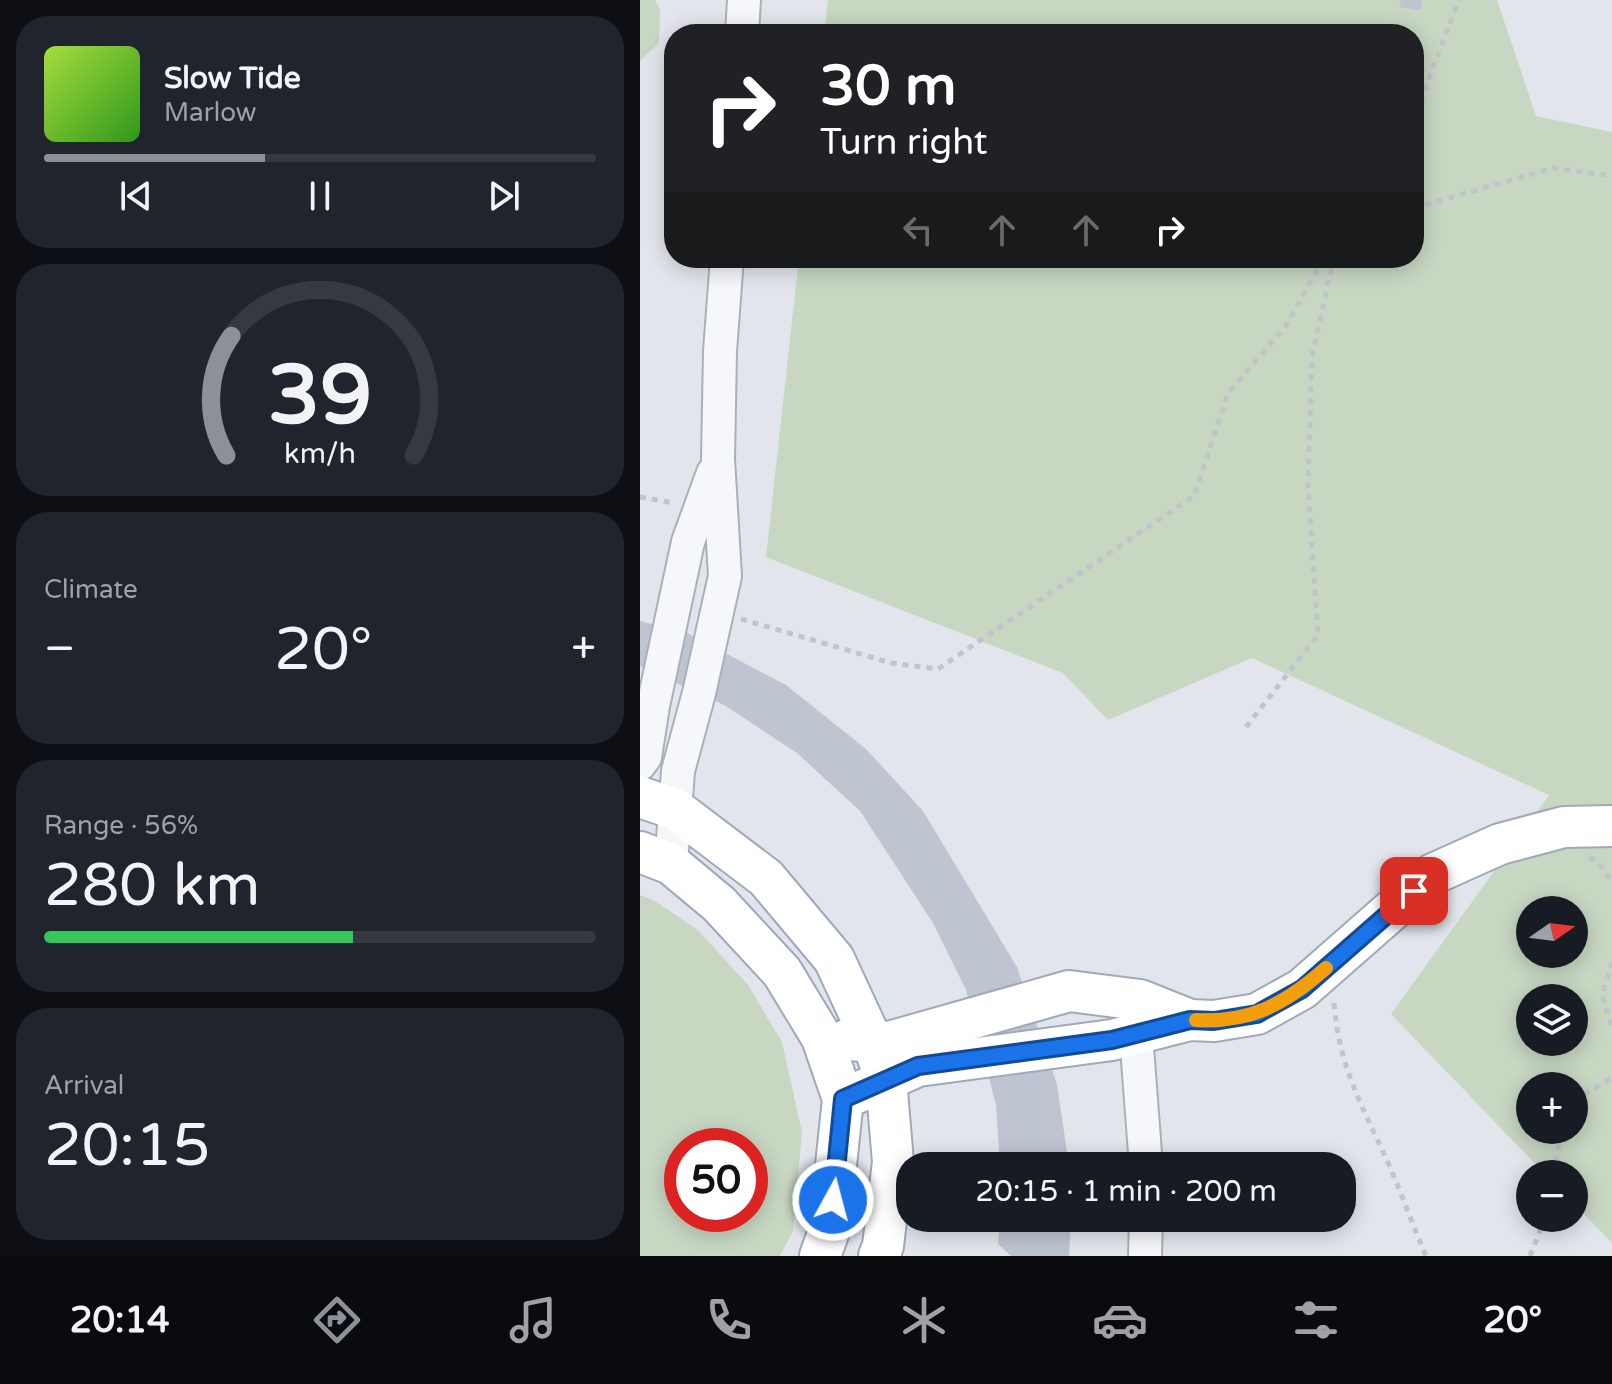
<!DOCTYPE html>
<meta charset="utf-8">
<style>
body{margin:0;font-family:"Varela Round",sans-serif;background:#20242c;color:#f1f3f6;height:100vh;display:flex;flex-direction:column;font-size:30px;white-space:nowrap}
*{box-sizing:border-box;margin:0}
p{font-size:26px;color:#9ea1a6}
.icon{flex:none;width:44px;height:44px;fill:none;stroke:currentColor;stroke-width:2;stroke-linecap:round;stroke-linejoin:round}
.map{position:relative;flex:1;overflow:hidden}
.panel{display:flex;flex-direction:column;gap:16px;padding:16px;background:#0d0f14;width:640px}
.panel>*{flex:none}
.banner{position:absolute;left:24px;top:24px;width:760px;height:244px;border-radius:32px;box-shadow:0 4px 20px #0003;background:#202124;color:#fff;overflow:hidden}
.needle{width:52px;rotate:76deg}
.buttons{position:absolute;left:876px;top:896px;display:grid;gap:16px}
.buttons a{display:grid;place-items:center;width:72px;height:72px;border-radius:50%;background:#171b24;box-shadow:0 4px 20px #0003;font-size:40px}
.speed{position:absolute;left:24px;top:1128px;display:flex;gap:16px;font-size:40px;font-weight:700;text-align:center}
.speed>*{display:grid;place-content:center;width:104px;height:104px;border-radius:50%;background:#171b24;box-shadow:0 4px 20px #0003;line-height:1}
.speed .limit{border:12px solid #d22;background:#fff;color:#111}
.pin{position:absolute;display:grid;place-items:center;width:68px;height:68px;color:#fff;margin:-34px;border-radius:16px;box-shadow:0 4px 12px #0006}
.me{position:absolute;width:88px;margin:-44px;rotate:7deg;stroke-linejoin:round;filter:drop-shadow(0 0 6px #0008)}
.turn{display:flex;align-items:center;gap:28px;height:168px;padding:0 24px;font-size:36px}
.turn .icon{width:104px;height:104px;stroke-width:2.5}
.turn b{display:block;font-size:56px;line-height:68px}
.lanes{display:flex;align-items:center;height:76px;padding:0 24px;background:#0003;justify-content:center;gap:40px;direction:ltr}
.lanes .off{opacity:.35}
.big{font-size:60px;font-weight:600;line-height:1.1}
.panel .widget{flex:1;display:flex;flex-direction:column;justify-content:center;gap:12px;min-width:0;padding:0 28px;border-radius:32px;background:#20242c}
.panel .dial{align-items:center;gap:0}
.dial svg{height:208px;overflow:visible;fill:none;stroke:#363941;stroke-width:7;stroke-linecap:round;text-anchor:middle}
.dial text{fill:#f1f3f6;stroke:none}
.song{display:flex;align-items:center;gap:24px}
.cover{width:96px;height:96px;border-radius:12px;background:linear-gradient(135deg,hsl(80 70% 55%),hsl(110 70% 35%))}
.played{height:8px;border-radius:4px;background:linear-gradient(90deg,#8c9099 40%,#363941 40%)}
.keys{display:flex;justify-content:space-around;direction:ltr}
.heat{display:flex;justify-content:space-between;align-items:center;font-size:44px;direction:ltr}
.charge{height:12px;border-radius:6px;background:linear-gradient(90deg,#34c759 56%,#363941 0)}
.trip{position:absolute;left:256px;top:1152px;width:460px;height:80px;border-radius:32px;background:#171b24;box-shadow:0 4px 20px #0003;font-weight:600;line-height:80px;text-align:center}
.tab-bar{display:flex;height:128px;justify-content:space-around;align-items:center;background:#090b0e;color:#9ea1a6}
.tab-bar .icon{width:56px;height:56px}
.tab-bar .current{color:#8c9099}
.tab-bar b{font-size:36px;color:#f1f3f6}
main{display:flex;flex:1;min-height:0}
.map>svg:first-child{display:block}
.green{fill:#c7d7c2;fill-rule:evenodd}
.building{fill:#bec4d0}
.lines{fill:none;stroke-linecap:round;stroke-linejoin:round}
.minor-casing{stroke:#aab0ba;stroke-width:36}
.major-casing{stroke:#a0a9b9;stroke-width:44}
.path{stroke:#c0c4cb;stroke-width:5;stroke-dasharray:6 6;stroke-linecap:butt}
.minor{stroke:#f5f7fa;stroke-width:32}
.major{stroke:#fff;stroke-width:40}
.route-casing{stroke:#114b97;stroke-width:20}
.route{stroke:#1a73e8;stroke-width:14}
.slow{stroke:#f59e0b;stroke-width:14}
</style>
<main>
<section class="panel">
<div class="widget">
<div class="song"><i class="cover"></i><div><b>Slow Tide</b><p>Marlow</p></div></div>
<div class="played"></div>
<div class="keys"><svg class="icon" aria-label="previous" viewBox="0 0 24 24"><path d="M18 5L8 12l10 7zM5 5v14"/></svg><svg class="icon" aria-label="pause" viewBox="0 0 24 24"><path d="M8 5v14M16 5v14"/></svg><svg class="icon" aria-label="next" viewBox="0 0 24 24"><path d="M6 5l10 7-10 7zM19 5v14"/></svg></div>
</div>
<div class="widget dial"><svg viewBox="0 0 100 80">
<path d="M14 69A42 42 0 1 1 86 69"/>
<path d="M14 69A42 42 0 0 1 16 23" stroke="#8c9099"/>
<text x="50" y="56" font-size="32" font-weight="700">39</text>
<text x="50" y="72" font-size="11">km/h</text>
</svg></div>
<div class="widget"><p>Climate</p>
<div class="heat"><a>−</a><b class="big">20°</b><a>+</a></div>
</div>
<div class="widget"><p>Range · 56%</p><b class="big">280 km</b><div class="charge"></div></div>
<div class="widget"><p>Arrival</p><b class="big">20:15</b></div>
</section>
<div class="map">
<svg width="972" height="1256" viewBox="0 0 972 1256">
<rect width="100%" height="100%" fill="#e2e6ec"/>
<!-- green -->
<g class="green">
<path d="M0,0H15L20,9L19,43L0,61Z"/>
<path d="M188,0H857L896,116L972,132V1243L934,1204V1174H905L751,1014L909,795L612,658L468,720L423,673L126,557L159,258H774V34H184ZM890,910H934V954H890ZM890,998H934V1042H890ZM890,1086H934V1130H890Z"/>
<path d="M0,895L15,901L58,930L108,985L142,1042L162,1132L153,1231L140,1256H0ZM110,1146V1214H42V1146Z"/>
</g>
<!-- building -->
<g class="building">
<path d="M761,0H782L781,10L759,7Z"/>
<path d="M0,621L47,633L146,685L226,749L283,811L377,967L417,1084L429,1166H360L356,1105L326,990L293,923L220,811L157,753L84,705L0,666Z"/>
<path d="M360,1218H431L429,1256H371L358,1244Z"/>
</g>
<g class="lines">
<defs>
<g id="minor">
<path d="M102,34L104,0"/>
<path d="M0,764L5,757L13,706L48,542L73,473"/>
<path d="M31,864L38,771L59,693L85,576L78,459L80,351L87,258"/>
<path d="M496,1034L506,1166"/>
<path d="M505,1256L506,1218"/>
</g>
<g id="major">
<path d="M0,797L35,809L126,878L194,959L232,1041L246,1080L253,1162L243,1246L239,1256"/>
<path d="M0,852L31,864L79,904L142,972L182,1038L203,1099L189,1231L180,1256"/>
<path d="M206,1040L249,1042L429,991L500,1000L550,1020"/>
<path d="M203,1099L278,1066L472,1040L550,1020L574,1021L617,1014L662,989L793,874L860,844L924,827L972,826"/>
</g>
</defs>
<!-- minor casing -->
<use href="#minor" class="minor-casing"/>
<!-- major casing -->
<use href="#major" class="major-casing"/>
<!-- path -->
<g class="path">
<path d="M774,125L789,78L819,0"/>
<path d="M774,208L913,168L972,176"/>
<path d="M0,497L34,503"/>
<path d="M101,619L251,663L298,669L554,496L588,393L645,327L684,258"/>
<path d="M606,727L678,635L668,486L672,356L694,258"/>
<path d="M950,857L964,869L972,884"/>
<path d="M972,962L962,995L972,1027"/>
<path d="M694,1003C699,1068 723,1107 749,1165C762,1195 773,1226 786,1256"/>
<path d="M934,1100L972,1078"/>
<path d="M913,1174L922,1130"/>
<path d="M890,1256L905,1218"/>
</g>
<!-- minor -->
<use href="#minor" class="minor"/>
<!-- major -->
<use href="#major" class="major"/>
</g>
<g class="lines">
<defs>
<path id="route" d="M193,1200L203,1099L278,1066L472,1040L550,1020L574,1021L617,1014L662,989L774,891"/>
</defs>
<!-- route casing -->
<use href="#route" class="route-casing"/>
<!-- route -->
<use href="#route" class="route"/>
<!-- slow -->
<path class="slow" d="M556,1020C611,1023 645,1004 686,968"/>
</g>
</svg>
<div class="buttons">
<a><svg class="needle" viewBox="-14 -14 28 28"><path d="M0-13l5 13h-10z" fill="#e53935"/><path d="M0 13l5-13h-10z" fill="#9ea1a6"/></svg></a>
<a><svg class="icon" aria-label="layers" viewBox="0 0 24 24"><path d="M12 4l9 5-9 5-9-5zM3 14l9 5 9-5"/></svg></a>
<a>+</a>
<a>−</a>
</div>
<div class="speed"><div class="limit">50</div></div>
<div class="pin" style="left:774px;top:891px;background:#d93025"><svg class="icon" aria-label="arrive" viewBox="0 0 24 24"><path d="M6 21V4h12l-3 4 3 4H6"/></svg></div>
<svg class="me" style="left:193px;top:1200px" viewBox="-20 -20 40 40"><circle r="17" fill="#1a73e8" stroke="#fff" stroke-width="3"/><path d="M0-11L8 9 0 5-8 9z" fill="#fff"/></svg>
<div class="trip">20:15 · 1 min · 200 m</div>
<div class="banner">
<div class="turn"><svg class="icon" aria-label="right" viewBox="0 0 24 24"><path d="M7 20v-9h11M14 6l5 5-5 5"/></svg><div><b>30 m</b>Turn right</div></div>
<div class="lanes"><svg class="icon off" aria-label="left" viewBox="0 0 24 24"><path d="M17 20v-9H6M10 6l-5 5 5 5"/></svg><svg class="icon off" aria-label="ahead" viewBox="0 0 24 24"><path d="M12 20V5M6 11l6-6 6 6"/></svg><svg class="icon off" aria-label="ahead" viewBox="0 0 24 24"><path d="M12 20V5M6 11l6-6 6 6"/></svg><svg class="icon" aria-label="right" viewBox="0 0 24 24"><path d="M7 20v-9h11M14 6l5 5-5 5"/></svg></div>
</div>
</div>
</main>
<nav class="tab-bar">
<b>20:14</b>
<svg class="icon current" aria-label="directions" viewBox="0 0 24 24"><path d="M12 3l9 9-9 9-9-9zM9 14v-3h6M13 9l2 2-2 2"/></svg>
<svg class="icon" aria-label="music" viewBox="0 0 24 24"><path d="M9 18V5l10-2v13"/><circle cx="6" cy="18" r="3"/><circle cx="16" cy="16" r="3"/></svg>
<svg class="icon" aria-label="phone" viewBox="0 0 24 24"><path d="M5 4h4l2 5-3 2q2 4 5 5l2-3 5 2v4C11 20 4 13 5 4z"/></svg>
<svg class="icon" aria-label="climate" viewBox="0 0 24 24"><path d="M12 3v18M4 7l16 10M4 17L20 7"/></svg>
<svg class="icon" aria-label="car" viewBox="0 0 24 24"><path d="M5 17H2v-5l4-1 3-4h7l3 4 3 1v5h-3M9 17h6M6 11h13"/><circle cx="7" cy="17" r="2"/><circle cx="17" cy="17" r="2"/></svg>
<svg class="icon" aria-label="filters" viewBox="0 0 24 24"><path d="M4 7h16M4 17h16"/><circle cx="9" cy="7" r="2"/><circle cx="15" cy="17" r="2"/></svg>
<b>20°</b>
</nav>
